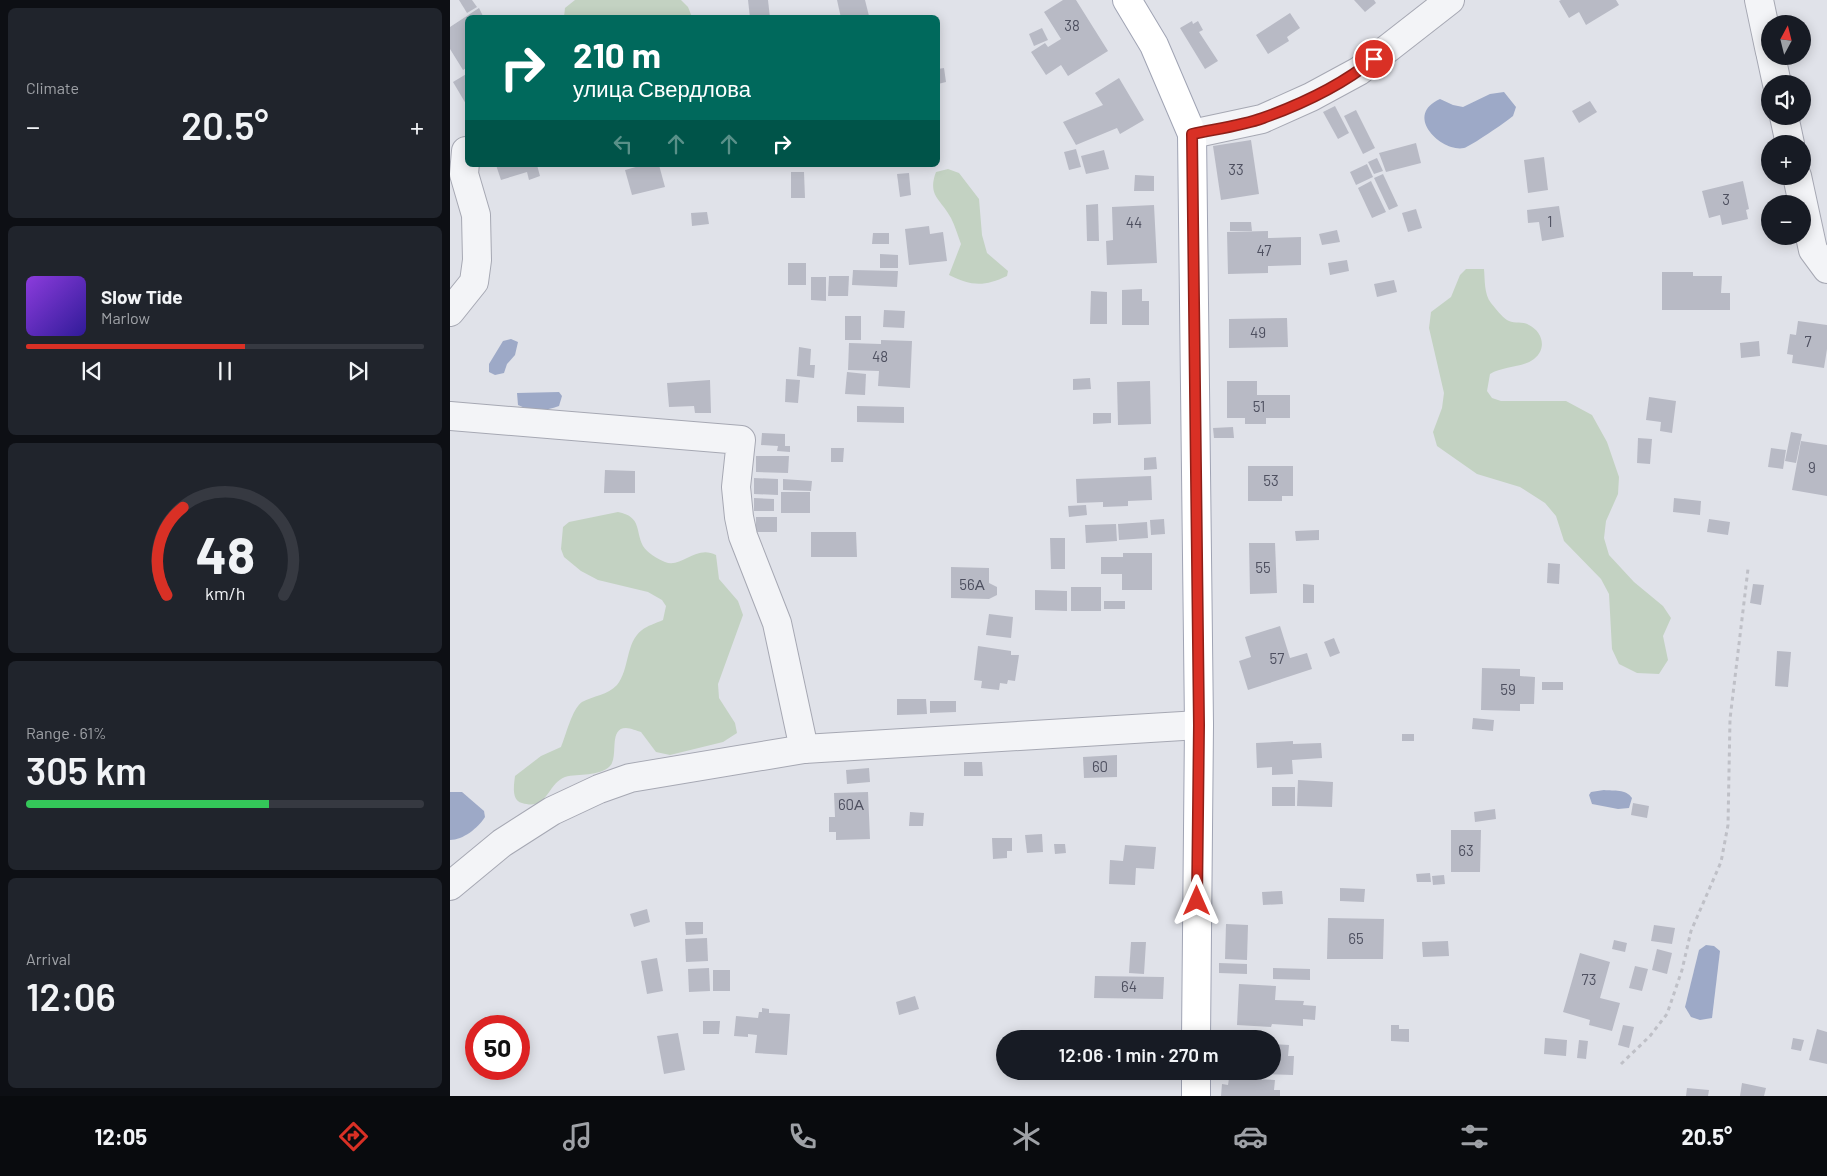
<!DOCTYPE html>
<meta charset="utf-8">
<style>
body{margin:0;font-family:Barlow,sans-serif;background:#20242c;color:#f1f3f6;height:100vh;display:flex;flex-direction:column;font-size:19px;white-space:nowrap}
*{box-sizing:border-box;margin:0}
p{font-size:16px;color:#9ea1a6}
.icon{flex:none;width:28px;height:28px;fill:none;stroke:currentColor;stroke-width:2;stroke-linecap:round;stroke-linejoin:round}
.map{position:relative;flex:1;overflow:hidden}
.drawer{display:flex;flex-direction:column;gap:8px;padding:8px;background:#0d0f14;width:450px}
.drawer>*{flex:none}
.banner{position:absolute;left:15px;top:15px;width:475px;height:152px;border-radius:8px;box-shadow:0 2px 12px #0003;background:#00695c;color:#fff;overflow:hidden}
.needle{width:32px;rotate:7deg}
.fabs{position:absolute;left:1311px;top:15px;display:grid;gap:10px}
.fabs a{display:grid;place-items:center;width:50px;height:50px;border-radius:50%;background:#171b24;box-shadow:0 2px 12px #0003;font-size:25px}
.speed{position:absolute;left:15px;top:1015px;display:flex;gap:10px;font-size:25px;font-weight:700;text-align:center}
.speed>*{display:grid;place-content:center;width:65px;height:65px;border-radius:50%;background:#171b24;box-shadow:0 2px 12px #0003;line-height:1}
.speed .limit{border:8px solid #d22;background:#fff;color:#111}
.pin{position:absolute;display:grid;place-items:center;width:42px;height:42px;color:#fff;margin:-21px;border:2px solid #fff;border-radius:50%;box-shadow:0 1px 5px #0007}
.me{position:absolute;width:55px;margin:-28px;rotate:0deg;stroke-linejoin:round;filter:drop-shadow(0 0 4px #0008)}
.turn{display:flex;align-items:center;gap:18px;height:105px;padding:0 25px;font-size:22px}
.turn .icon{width:65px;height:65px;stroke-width:2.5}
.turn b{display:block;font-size:35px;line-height:42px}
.lanes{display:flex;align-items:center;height:48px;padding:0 25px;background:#0003;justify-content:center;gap:25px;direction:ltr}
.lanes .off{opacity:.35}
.big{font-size:38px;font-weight:600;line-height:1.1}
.drawer .card{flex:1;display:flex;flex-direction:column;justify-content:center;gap:8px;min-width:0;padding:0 18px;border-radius:8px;background:#20242c}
.drawer .dial{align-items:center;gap:0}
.dial svg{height:130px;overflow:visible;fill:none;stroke:#363941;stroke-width:7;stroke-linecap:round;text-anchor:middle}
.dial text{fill:#f1f3f6;stroke:none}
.song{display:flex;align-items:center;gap:15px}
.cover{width:60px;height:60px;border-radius:8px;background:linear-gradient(135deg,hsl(270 70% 55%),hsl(250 70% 35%))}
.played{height:5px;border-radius:2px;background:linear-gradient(90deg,#d93025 55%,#363941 55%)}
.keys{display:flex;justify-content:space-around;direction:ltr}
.heat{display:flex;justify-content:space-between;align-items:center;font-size:28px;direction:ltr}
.charge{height:8px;border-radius:4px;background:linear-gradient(90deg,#34c759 61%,#363941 0)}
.trip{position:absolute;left:546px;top:1030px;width:285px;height:50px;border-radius:25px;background:#171b24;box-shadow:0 2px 12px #0003;font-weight:600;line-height:50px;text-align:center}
.dock{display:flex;height:80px;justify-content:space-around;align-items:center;background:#090b0e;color:#9ea1a6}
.dock .icon{width:35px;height:35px}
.dock .selected{color:#d93025}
.dock b{font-size:22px;color:#f1f3f6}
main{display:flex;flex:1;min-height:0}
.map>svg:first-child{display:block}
.green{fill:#c3d2c2}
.water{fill:#9da9c7}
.building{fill:#b8bac5}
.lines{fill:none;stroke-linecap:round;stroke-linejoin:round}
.minor-casing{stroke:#a6a8b3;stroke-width:30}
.major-casing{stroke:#a0a4b4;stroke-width:30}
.path{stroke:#bfc0c7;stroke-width:3;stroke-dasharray:4 4;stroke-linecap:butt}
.minor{stroke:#f3f4f7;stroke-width:28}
.major{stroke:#fff;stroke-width:28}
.route-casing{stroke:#8d1f18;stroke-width:12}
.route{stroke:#d93025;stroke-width:9}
.labels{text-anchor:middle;stroke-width:4.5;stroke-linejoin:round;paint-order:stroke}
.number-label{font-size:15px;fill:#4e5060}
</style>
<main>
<section class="drawer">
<div class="card"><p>Climate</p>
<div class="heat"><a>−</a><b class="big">20.5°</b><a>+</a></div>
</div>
<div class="card">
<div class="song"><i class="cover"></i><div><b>Slow Tide</b><p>Marlow</p></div></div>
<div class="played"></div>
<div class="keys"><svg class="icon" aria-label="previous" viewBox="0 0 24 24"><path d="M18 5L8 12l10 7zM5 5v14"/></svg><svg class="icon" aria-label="pause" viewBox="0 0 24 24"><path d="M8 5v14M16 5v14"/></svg><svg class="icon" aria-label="next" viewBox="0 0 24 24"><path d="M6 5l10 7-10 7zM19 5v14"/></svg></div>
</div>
<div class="card dial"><svg viewBox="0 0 100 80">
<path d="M14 69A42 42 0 1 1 86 69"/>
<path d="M14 69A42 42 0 0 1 24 15" stroke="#d93025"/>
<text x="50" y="56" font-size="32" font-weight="700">48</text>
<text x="50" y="72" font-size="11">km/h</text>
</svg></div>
<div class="card"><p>Range · 61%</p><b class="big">305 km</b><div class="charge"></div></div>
<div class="card"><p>Arrival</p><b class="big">12:06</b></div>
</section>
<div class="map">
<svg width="1377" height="1096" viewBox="0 0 1377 1096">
<rect width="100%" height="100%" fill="#e0e2e9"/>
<!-- green -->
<g class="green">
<path d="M125,0H231L238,7L242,17H114L115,8Z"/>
<path d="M498,169L509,173L529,199L532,235L537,253L558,271L557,276C534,287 521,286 499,275L511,244C508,236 505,226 501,218C491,199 477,196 486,172Z"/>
<path d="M1016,269H1034C1035,280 1034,294 1041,303C1045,308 1052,317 1057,320C1063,324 1073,321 1079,325C1093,332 1097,349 1084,359C1072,368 1053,366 1040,374L1037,391L1042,398L1051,401H1116L1142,415L1157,442L1169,477L1168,494L1156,521L1154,538L1159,555L1184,582L1213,606L1221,618L1213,636L1218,660L1209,674L1187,673L1169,664L1162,649L1159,594L1151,579L1114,541L1106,516L1095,503L1070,487L1027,474L987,446L983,432L992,408L994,393L979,328L981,312L1001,297L1010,275Z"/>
<path d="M168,512C192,517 185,530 193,546C197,553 208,559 215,562C231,569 246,544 266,555L269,579L288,601L293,615L268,684L269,698L285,723L287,733L273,742L220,755L206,752L191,732C187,731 181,728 176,728C158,728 169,757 160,766C149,777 129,773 115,777C97,784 98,811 72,803C61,800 64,785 65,776L91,756L111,747C116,735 122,709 132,702C143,696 158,695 167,685C180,669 175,643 192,630C197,626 206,623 213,620L216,606L212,600L198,592L148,580L131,571L114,557L111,549L113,527L119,522Z"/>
</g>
<!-- water -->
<g class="water">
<path d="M1054,92L1066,107L1063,116C1056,122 1021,146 1014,148C993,153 952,116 990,99L1003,105L1013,107L1040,94Z"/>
<path d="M61,339L68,342L65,355L57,364L54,373L45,375L39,372V364L53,341Z"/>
<path d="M109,392L112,396L109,406C95,411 82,412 68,405L67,393Z"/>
<path d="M1154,790C1164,791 1176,789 1182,798L1179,808L1168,809L1142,804L1139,795L1141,792Z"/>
<path d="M0,792H12L34,811L35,817C28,828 13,840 0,840Z"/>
<path d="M1256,945L1264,946L1270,951L1262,1018L1250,1020L1241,1017L1235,1007L1249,950Z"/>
</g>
<!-- building -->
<g class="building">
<path d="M9,0H22L27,7L17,13Z"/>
<path d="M298,0H318L320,18H300Z"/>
<path d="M387,0H415L419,16L410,18H391Z"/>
<path d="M613,0H626L658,51L618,76L611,65L596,75L581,52L595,43L598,47L611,39L594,12Z"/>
<path d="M904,0H924L926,3L915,12Z"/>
<path d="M1111,0H1166L1169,5L1136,25L1129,12L1119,18L1109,1Z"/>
<path d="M29,8L34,18H18V67L13,70L0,49V27Z"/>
<path d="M840,13L850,28L837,37L839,41L818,54L806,35Z"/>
<path d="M742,21L743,24L748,21L753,30L749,32L768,61L755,69L730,28Z"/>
<path d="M592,28L598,40L584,46L579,34Z"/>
<path d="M494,68L496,82L488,84V69Z"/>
<path d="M18,73V103L16,104L3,82Z"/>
<path d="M669,78L694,120L670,134L667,128L626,145L613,122L653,105L645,93Z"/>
<path d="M1140,101L1147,112L1129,123L1122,111Z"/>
<path d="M885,106L899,133L888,139L873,112Z"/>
<path d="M906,110L925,148L913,154L894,116Z"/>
<path d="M801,140L809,194L771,200L763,146Z"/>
<path d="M966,143L971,163L936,172L929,153Z"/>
<path d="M626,149L631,167L619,170L614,152Z"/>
<path d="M654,150L659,169L636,174L631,156Z"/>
<path d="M1094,157L1098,190L1078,193L1074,160Z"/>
<path d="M927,158L933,171L924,174L918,162Z"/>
<path d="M917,164L923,177L906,185L900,172Z"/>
<path d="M46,165H87L90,176L79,180L77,172L51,180Z"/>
<path d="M193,165H209L215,187L182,195L175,170Z"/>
<path d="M341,172H354L355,198H341Z"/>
<path d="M459,173L461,195L450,197L447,174Z"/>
<path d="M933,174L948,206L939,210L924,178Z"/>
<path d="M685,175L704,176V191H684Z"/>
<path d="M921,181L936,212L922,218L908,188Z"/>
<path d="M1293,181L1299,209L1296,210L1298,219L1272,225L1270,215L1259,218L1252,191Z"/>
<path d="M648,204L649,241H637L636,205Z"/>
<path d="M704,205L707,263L657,265L656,241L663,240L662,207Z"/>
<path d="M1109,206L1114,237L1092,241L1089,222L1078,223L1077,210Z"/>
<path d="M966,209L972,228L958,232L952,213Z"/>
<path d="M257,212L259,224L242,226L241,213Z"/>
<path d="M780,222H801L802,231H780Z"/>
<path d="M479,226L480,234L493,232L497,261L459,265L455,229Z"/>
<path d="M887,230L890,242L872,245L869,234Z"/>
<path d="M818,231V238L851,237V265L818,266V273L778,274L777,232Z"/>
<path d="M423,233H439V244H422Z"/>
<path d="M430,254L448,255V268H430Z"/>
<path d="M897,260L899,271L880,275L878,263Z"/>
<rect x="338" y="263" width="18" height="22"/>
<path d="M403,270L448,271L447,287L402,285Z"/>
<path d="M1212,272H1243V276H1272L1271,293H1280V310H1212Z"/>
<path d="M379,276H399L398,296H378Z"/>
<path d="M361,277H376V301L361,300Z"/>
<path d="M944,280L947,292L927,297L924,284Z"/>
<path d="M692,289V301H699V325H672V290Z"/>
<path d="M641,291L657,292V324H640Z"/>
<path d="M434,310L455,311L454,328L433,327Z"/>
<rect x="395" y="316" width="16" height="24"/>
<path d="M837,318L838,347L779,348V319Z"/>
<path d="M1348,321L1377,325V349L1374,368L1342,363L1343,355L1337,354L1340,334L1346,335Z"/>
<path d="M431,340L462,341L460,388L428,386L429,371L398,370L399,343L431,344Z"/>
<path d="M1309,341L1310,356L1291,358L1290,343Z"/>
<path d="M349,347L361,349L360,365H365L364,378L347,376Z"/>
<path d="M397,372L416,374L415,395L395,394Z"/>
<path d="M640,378L641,389L623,390V379Z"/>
<path d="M336,379L350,380L348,403L335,402Z"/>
<path d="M260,380L261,413H245L244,406L219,407L217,383Z"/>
<path d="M700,381L701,424L668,425L667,382Z"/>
<path d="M777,381H807V395H840V418H816V424H795V418H777Z"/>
<path d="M1199,397L1226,401L1222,433L1210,431L1211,422L1196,420Z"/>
<path d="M407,406L454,407V423L407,422Z"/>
<path d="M643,413H661V423L643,424Z"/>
<path d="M783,427L784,438H764L763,428Z"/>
<path d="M1341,432L1352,434L1346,463L1335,461Z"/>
<path d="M312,433L335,434V446H340V452L327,451L328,446L311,445Z"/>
<path d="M1188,438L1202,439L1200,464L1187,463Z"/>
<path d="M1351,441L1377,445V496L1342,490Z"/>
<path d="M381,448H394L393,462H381Z"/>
<path d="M1321,448L1336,450L1333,469L1318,467Z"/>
<path d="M306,456H339L338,473L306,472Z"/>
<path d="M706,457L707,469L694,470V458Z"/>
<path d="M798,466H843V496H832V501H798Z"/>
<path d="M155,470L185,471V493H154Z"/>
<path d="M701,476L702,500L678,501V506L653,507V502L627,503L626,479Z"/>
<path d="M304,478L328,479V495L304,494Z"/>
<path d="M333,479L362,481L361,491L333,490Z"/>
<rect x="331" y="492" width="29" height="21"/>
<path d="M304,498L324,499V511H304Z"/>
<path d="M1224,498L1251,501L1250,515L1223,512Z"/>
<path d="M636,505L637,515L619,517L618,506Z"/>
<rect x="306" y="517" width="21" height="15"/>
<path d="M714,519L715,534L701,535L700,520Z"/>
<path d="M1259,519L1280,522L1278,535L1257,532Z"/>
<path d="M697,522L698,538L669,540L668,524Z"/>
<path d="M666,524L667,541L636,543L635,525Z"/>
<path d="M869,530V540L846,541L845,531Z"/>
<path d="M361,532H406L407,557H361Z"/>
<path d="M600,538H615V569H601Z"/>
<path d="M799,543H825L827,593L800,594Z"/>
<path d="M673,553H702V590H672V574H651V557H673Z"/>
<path d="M1098,563L1110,564L1109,584L1097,583Z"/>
<path d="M501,567L539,568V583L547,587V595L539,599L501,598Z"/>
<path d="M853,584L864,585V603H853Z"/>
<path d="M1303,584L1314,585L1311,605L1300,603Z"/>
<rect x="621" y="587" width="30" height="24"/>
<path d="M585,590L617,591V611L585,610Z"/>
<rect x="654" y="601" width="21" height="8"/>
<path d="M539,614L563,617L561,638L536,635Z"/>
<path d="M830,626L840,658L857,653L862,669L798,690L789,661L801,657L795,637Z"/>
<path d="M884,638L890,653L880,657L874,642Z"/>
<path d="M528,646L561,651V655H569L565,681L558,680L557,684L550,683L549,690L531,688L532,681L524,680Z"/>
<path d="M1327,651L1341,652L1338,687L1325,686Z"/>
<path d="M1032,668L1070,669V676L1085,677L1084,704H1070V711L1031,710Z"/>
<rect x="1092" y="682" width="21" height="8"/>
<path d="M447,699H476L477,714L447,715Z"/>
<path d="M480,701H506V712L480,713Z"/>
<path d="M1023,718L1044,720L1043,731L1022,729Z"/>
<rect x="952" y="734" width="12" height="7"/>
<path d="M843,741V744L871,743L872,758L842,760L843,774L822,775V767L807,768L806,743Z"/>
<path d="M667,755V777L634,778L633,757Z"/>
<path d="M514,762H532L533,776H514Z"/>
<path d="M419,768L420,782L397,784L396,770Z"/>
<path d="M848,780L883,782L882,807L847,806Z"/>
<rect x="822" y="787" width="23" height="19"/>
<path d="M418,792L420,839L386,840V832H379V817H385L384,793Z"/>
<path d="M1183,803L1199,806L1197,818L1181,815Z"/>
<path d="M1045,809L1046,819L1025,822L1024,812Z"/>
<path d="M460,812L474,813L473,826H459Z"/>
<path d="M1001,830H1031L1030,872H1001Z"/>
<path d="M592,834L593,852L577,853L575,835Z"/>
<path d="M542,838H562V851H557V858L543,859Z"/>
<path d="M604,844H615L616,853L605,854Z"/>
<path d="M675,845L706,847L704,869L686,868L685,885L659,884L660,860L673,861Z"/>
<path d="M980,873L981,882H967L966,874Z"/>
<path d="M994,875L995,884L983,885L982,876Z"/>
<path d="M890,888L915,889L914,902L890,901Z"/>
<path d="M832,891L833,904L813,905L812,892Z"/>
<path d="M197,909L200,922L184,927L180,914Z"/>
<path d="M878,918L934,919L933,959H877Z"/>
<path d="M235,922H253V934L236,935Z"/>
<path d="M776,924L798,925L797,960L775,959Z"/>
<path d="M1204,925L1225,928L1222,944L1201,941Z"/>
<path d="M257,938L258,961L236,962L235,939Z"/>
<path d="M1164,940L1177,943L1175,952L1162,949Z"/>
<path d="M998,941L999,956L973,957L972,942Z"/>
<path d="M681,942H696L694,974L679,973Z"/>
<path d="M1207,949L1222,953L1217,974L1202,970Z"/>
<path d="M1130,953L1160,962L1150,998L1170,1003L1162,1031L1139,1025L1140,1020L1113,1012Z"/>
<path d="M207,958L213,991L197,994L191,961Z"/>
<path d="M769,963L797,964V974L769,973Z"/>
<path d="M1185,966L1198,969L1192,991L1179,988Z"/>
<path d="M259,968L260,991L239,992L238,969Z"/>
<path d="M823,968L860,969V980L823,979Z"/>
<rect x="263" y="970" width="17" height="21"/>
<path d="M645,976L714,977L713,999L644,998Z"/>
<path d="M789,984L826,986L825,1000L854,1001L853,1005L866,1006L865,1020L853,1019V1026L822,1024L821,1027L787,1025Z"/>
<path d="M465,996L469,1009L449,1015L446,1002Z"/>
<path d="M312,1008L319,1009V1013L340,1014L337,1055L305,1053L307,1035L298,1034V1037L284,1036L286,1016L308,1018L309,1012H312Z"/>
<path d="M253,1021H270L269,1034H253Z"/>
<path d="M941,1025H949V1029H959V1042L941,1041Z"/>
<path d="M1173,1025L1184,1027L1179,1048L1168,1045Z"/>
<path d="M1367,1029L1377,1032V1064L1359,1060Z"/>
<path d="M228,1033L235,1070L214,1074L207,1036Z"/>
<path d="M1095,1038L1117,1040L1116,1056L1094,1054Z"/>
<path d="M1343,1038L1354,1040L1351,1051L1341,1049Z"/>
<path d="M1129,1040L1138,1041L1136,1059L1127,1058Z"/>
<path d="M822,1044L839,1045L838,1056H844L843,1075L811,1074V1071H822Z"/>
<path d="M779,1078L825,1080L824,1090H830V1096H771L772,1084L778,1085Z"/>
<path d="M1292,1083L1316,1088L1314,1096H1290Z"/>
<path d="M1237,1088L1259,1090L1258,1096H1236Z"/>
</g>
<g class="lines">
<defs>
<g id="minor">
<path d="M1309,0L1320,52"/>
<path d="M1321,56L1327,84"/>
<path d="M1334,116L1340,144"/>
<path d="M742,134L812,119L861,97L909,71L1000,0"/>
<path d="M1347,176L1363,250L1377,269"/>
<path d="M0,312L24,282L27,260L26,215L14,174L16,151"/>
<path d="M0,416L291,440L286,487L289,517L293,536L327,623L354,749"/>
<path d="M0,886L52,843L102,811L149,789L180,778L354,749L749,725"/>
</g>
<g id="major">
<path d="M677,0L704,45L742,134L749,725L746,1039"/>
<path d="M746,1096V1071"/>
</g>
</defs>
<!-- minor casing -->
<use href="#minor" class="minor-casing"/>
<!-- major casing -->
<use href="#major" class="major-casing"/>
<!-- path -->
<path class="path" d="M1171,1064L1200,1036L1217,1014L1232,970L1241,931L1271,862L1278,825L1280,719L1298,569"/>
<!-- minor -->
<use href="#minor" class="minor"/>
<!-- major -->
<use href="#major" class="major"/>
</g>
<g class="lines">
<defs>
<path id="route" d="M747,901L749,725L742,134C765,129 791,126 813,118C852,104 892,85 924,59"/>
</defs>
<!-- route casing -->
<use href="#route" class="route-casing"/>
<!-- route -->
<use href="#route" class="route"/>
</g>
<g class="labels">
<!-- number labels -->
<g class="number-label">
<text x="622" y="31">38</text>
<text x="786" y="175">33</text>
<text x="1276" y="205">3</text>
<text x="1100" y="227">1</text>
<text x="684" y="228">44</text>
<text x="814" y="256">47</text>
<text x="808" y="338">49</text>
<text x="1358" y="347">7</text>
<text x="430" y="362">48</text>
<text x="809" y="412">51</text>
<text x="1362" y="473">9</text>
<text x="821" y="486">53</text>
<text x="813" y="573">55</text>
<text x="522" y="590">56А</text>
<text x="827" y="664">57</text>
<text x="1058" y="695">59</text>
<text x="650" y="772">60</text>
<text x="401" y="810">60А</text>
<text x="1016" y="856">63</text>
<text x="906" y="944">65</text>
<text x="1139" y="985">73</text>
<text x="679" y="992">64</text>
</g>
</g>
</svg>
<div class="fabs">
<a><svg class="needle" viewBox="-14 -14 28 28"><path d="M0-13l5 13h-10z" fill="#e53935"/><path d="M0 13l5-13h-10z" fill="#9ea1a6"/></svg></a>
<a><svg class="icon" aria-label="sound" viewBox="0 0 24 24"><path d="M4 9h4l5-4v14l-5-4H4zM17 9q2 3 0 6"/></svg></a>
<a>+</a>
<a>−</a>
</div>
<div class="speed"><div class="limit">50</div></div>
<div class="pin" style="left:924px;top:59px;background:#d93025"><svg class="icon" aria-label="arrive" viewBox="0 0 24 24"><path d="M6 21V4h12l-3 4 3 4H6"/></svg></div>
<svg class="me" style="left:747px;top:901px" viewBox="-20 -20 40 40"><path d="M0-17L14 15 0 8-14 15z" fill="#d93025" stroke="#fff" stroke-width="4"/></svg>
<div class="trip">12:06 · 1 min · 270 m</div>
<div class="banner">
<div class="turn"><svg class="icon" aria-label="right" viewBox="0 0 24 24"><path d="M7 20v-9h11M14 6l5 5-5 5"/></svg><div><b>210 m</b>улица Свердлова</div></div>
<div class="lanes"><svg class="icon off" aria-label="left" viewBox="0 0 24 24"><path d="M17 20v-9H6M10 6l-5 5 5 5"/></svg><svg class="icon off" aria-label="ahead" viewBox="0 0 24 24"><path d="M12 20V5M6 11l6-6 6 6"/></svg><svg class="icon off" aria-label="ahead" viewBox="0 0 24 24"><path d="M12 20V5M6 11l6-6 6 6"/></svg><svg class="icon" aria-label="right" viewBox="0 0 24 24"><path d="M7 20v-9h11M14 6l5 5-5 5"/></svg></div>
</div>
</div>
</main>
<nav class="dock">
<b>12:05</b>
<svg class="icon selected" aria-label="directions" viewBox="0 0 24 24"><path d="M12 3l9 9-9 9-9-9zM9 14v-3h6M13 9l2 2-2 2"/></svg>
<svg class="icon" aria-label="music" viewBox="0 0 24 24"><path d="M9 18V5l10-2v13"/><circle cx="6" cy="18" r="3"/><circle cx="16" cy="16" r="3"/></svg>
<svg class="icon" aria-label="phone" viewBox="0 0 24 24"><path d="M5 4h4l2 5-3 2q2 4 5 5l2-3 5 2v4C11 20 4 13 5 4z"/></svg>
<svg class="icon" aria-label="climate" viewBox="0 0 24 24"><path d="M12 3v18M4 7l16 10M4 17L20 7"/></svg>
<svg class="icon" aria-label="car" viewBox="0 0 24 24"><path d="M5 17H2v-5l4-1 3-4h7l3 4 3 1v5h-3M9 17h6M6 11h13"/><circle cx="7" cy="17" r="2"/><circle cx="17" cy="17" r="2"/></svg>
<svg class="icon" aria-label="filters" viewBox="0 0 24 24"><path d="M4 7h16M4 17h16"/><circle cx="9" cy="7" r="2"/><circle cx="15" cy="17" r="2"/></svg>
<b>20.5°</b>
</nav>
